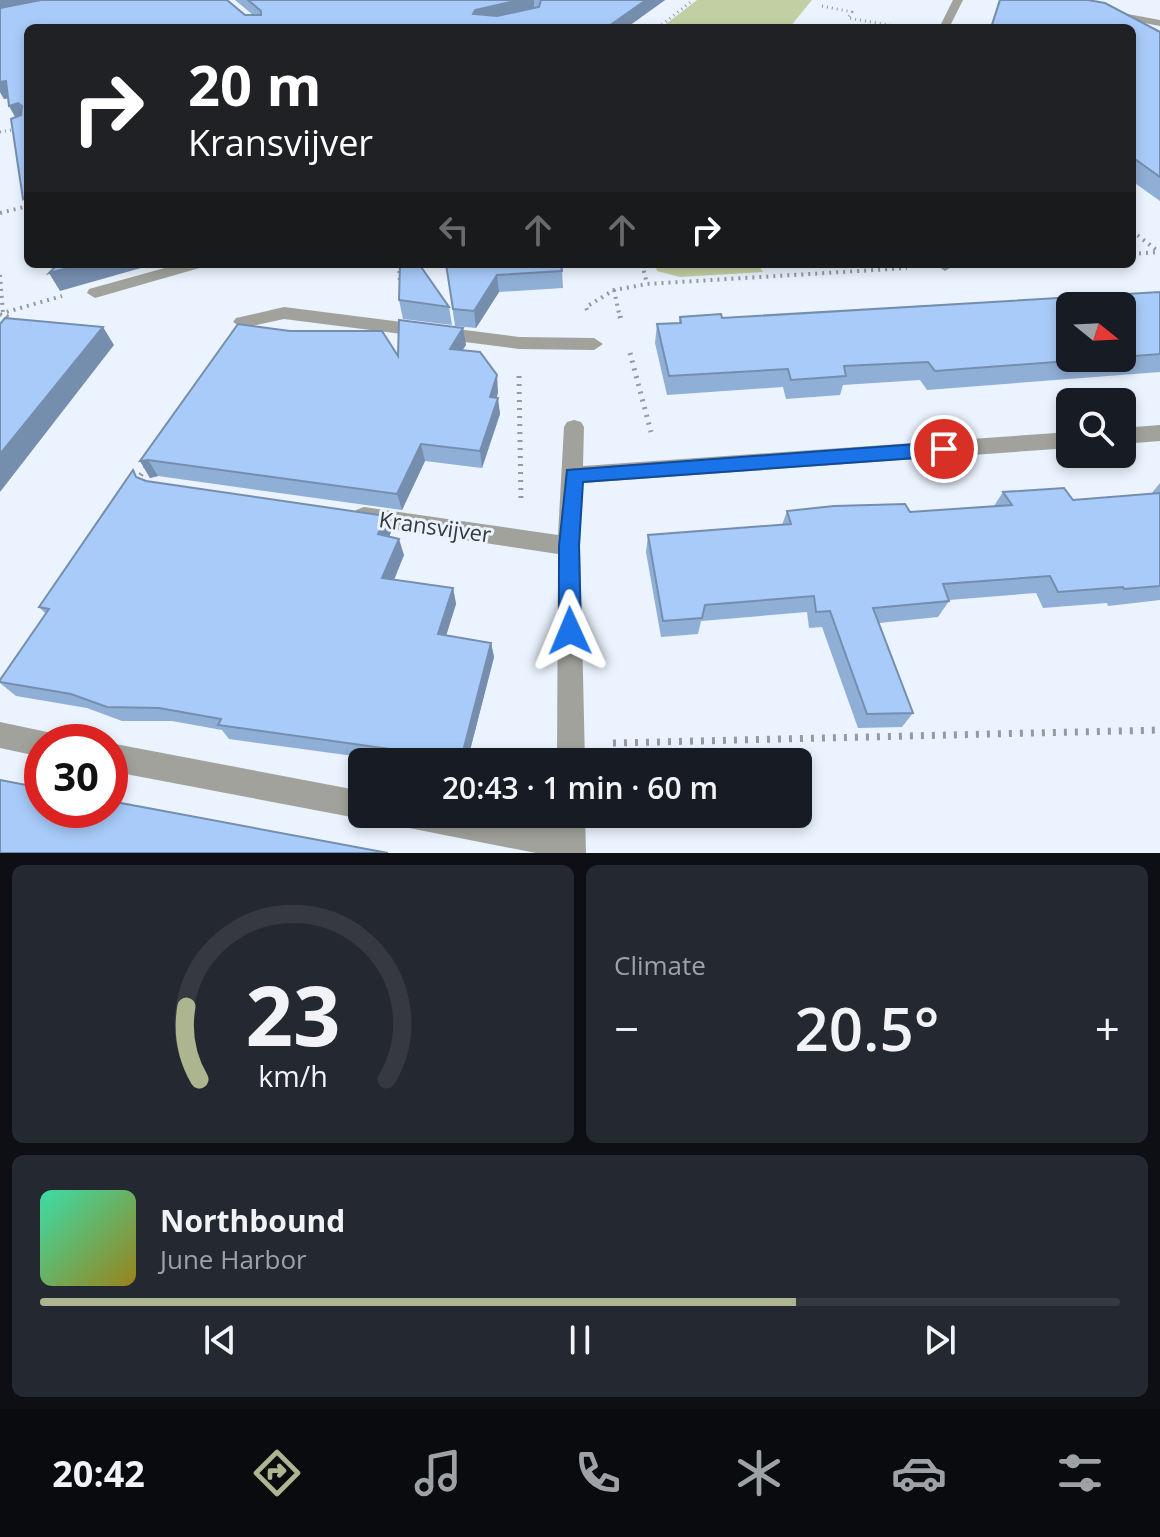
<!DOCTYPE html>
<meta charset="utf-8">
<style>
body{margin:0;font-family:"Open Sans",sans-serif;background:#242831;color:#f1f3f6;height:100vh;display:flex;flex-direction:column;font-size:30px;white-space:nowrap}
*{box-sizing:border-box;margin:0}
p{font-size:26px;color:#9ea1a6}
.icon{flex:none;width:44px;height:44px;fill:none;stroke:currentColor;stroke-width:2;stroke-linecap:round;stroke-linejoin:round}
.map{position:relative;height:853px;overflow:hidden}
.panel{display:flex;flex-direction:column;gap:12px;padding:12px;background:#0d0f14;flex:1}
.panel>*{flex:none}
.hud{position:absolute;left:24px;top:24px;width:1112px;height:244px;border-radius:12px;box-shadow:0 4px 12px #0003;background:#202124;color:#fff;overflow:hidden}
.needle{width:52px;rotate:108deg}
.controls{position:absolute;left:1056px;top:292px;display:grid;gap:16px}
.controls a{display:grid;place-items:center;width:80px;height:80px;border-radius:12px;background:#171b24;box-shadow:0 4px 12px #0003;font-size:40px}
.speed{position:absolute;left:24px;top:724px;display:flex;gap:16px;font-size:40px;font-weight:700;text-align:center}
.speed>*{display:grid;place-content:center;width:104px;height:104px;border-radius:50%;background:#171b24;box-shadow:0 4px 12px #0003;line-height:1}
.speed .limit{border:12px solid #d22;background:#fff;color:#111}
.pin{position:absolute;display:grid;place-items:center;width:68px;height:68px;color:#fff;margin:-34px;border:4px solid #fff;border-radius:50%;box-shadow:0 2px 8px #0007}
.me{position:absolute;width:88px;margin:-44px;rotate:359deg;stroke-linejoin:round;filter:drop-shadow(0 0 6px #0008)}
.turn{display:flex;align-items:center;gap:28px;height:168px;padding:0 32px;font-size:36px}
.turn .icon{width:104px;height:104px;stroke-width:2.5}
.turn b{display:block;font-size:56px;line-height:68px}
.lanes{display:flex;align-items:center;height:76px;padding:0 32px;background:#0003;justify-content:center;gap:40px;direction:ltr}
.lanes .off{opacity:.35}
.big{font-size:60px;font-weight:600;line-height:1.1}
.panel .card{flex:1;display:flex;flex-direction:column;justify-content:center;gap:12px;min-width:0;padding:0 28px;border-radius:12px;background:#242831}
.panel .dial{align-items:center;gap:0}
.dial svg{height:208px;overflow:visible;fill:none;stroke:#363941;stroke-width:7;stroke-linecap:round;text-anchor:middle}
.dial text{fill:#f1f3f6;stroke:none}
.song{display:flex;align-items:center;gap:24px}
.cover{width:96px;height:96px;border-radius:12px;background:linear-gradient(135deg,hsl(160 70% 55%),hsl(50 70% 35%))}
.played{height:8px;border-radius:4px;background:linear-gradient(90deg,#acb590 70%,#363941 70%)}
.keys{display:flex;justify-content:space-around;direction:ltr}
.heat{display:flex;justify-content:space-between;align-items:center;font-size:44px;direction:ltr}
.panel .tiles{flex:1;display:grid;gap:12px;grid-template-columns:1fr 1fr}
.card:last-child{grid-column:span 2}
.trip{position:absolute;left:348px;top:748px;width:464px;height:80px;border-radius:12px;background:#171b24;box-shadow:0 4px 12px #0003;font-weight:600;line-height:80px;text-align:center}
.menu{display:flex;height:128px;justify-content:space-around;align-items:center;background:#090b0e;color:#9ea1a6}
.menu .icon{width:56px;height:56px}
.menu .on{color:#acb590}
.menu b{font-size:36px;color:#f1f3f6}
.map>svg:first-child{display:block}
.green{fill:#c2cfa2}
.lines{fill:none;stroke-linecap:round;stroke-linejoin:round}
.path-far3{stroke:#939aa2;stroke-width:3;stroke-dasharray:1 4;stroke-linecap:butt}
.path-far2{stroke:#939aa2;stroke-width:4;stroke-dasharray:2 5;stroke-linecap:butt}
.path-far1{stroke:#939aa2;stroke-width:5;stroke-dasharray:2 6;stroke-linecap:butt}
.path{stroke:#939aa2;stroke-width:7;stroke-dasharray:3 8;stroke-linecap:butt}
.street{fill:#a0a29b;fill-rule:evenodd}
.wall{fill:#90afd6;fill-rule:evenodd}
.shaded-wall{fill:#768eae}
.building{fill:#a8cbf9;stroke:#768eae;stroke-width:2}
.route{fill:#1a73e8;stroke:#114b97;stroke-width:2}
.labels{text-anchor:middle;stroke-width:6;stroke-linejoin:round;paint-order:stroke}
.street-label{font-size:22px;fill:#34393e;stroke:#eaf3fe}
</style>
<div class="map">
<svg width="1160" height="853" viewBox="0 0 1160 853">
<rect width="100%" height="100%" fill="#eaf3fe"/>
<!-- green -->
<g class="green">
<path d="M697,0H812L789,28H661Z"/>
<path d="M655,264H758L763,272L680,277L657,271Z"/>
</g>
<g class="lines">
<!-- path-far3 -->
<g class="path-far3">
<path d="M822,6L852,12L848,18L906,28"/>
<path d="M658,28L693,0"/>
<path d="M0,132L16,129"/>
</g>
<!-- path-far2 -->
<g class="path-far2">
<path d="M0,213L28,206"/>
<path d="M1132,231L1159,252"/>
<path d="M1132,254L1159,252"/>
<path d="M399,264L400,284"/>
<path d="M642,264L647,284"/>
<path d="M0,275L3,313L62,296"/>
<path d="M614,290L620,318"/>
<path d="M587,310L586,307L614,290L647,284L907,268"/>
<path d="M0,314L9,318"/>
</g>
<!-- path-far1 -->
<g class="path-far1">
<path d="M6,316L12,320"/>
<path d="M620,316L621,320"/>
<path d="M630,353L651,432"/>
<path d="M519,376L521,502"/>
<path d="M136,482L148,464"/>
</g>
<!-- path -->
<path class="path" d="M613,743L1160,730"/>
<!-- street -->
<g class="street">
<path d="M953,0H963L949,28H939Z"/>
<path d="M1106,10L1160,20V26L1102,15V11Z"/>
<path d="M179,264H205L203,267L95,298L87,293L89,289Z"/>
<path d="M935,264H952L953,266L945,271Z"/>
<path d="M284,307L519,337L594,338L603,344L594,350L519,349L284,319L242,328L233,322L236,318Z"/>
<path d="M574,420L581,422L584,427L583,466L1070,432V448L582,483L580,546L585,762H557L558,554L364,525L356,522L353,516L356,510L364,507L558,535L564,427L567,422Z"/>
<path d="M1160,425V441L1122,444V428Z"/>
<path d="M0,722L52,733L55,742H42V757L0,748Z"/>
<path d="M110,743L362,791V814H373L362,819L110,771Z"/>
<path d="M395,814H485L556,828L557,814H585L586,853H536L409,828L399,824Z"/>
</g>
</g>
<!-- wall -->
<g class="wall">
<path d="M0,0H227L245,15H253L235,0H665L626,28H28V207L23,199L11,119L16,117L9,106L8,98L4,99L0,92V82H1H0Z"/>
<path d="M999,0H1088L1160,32V201L1132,181V28H990Z"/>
<path d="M446,264L562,271L563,288L499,292L476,328L455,326Z"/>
<path d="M1160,292V372L927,390L920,380L843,385L840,395L786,399L783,387L667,395L655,343L657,324L679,323L680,317L722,318ZM1122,306V358H1070Z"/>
<path d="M399,300L449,307L452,325L403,319Z"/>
<path d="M463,328L466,345L462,350L498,392L497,398L500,414L482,468L425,461L402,510L158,476L150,478L140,461Z"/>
<path d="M138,478L146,481L386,516L391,532L389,537L404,555L394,580L453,588L456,604L446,635L491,643L494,657L467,762H398L229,739L222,730L172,721H122L87,708L16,696L0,683V680L46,614L39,607Z"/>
<path d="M1160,483V600L1108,606L1107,603L1043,608L1036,593L949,600V601L938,617L879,623L913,713L902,727L858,728L822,627L809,628L807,612L701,621L698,634L661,637L646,552L648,535L782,525L787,511L910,512L994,506L1003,492L1073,500L1151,494Z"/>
</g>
<!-- shaded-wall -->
<g class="shaded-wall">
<path d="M0,0H68L0,13Z"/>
<path d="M519,0H534V11L476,25L473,14L475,10Z"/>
<path d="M646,0H665L626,28H606Z"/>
<path d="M6,81L14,97L4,99L0,92V82Z"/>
<path d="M18,103L27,119L18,122L9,106Z"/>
<path d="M28,194V207L23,199Z"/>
<path d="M83,264H155L60,291L49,273Z"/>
<path d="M497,275L499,292L476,328L474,311Z"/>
<path d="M103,327L114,345L0,492V454Z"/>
<path d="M463,328L466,345L452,366L450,349Z"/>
<path d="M497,375L498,392L492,413L490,397Z"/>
<path d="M498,398L500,414L482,468L480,451Z"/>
<path d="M421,444L425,461L402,510L397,494Z"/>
<path d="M148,460L158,476L150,478L140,461Z"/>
<path d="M386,516L391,532L383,551L378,534Z"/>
<path d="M399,539L404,555L388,594L382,578Z"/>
<path d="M453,588L456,604L442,649L438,634Z"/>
<path d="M491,643L494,657L467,762H462L461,759Z"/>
</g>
<!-- building -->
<g class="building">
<path d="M41,0H227L245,15H261V11L248,0H519L475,10L473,14L497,16L539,7L541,0H646L606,28H28V194L23,199L11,119L21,115L22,106L18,103L9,106L6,81L0,82V8Z"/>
<path d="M1000,0H1088L1105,3L1160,32V177L1132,157V28H991Z"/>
<path d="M58,264H83L49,273Z"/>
<path d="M400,264H419L449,307L399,300Z"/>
<path d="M446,264H561L562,271L497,275L474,311L453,309Z"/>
<path d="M1160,292V354L1122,357V306H1070V358H1109L935,371L928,362L844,366L846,376L791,380L788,369L669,376L657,324L681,323L680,317L721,314L722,318Z"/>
<path d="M5,318L103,327L0,454V324Z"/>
<path d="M399,320L463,328L450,349L480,352L497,375L490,397L498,398L480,451L421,444L397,494L148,460L140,461L238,324L290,331H382L398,356Z"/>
<path d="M133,470L136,477L146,481L386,516L378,534L399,539L382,578L453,588L438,634L491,643L461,759L218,725L221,719L159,708L107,707L71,694L0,682V680L49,609L39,607Z"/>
<path d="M1064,488L1073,500L1160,493V586L1124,589L1123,587L1058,592L1050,576L943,584L949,601L873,608L913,713L867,714L830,611L816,612L814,596L705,605L702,618L663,621L648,535L791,524L787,511L834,506L905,504L910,512L1012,505L1003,492Z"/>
<path d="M0,780L42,788V810H110V801L388,853H0Z"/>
</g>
<!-- route -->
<path class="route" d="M944,442L954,449L944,456L583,482L579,546L581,631L578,638L570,641L562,638L559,631V546L567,470Z"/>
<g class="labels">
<!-- street labels -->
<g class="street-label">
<text transform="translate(435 527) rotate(8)" y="8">Kransvijver</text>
</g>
</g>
</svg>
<div class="controls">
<a><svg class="needle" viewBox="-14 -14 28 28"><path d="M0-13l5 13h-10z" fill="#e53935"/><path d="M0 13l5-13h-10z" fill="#9ea1a6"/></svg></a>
<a><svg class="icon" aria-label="search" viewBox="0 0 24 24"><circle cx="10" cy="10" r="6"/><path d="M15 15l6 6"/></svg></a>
</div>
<div class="speed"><div class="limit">30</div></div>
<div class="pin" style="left:944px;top:449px;background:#d93025"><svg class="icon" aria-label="arrive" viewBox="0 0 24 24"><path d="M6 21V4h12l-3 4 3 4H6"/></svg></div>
<svg class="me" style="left:570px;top:631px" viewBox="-20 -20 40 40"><path d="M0-17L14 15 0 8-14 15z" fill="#1a73e8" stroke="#fff" stroke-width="4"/></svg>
<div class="trip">20:43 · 1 min · 60 m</div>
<div class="hud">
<div class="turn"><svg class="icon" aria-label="right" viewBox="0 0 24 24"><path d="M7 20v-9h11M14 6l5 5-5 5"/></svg><div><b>20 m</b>Kransvijver</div></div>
<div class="lanes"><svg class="icon off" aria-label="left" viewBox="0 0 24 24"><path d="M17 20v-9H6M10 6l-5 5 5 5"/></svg><svg class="icon off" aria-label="ahead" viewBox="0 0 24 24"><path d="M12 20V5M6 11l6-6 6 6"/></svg><svg class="icon off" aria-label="ahead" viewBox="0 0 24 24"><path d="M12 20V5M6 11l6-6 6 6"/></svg><svg class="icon" aria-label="right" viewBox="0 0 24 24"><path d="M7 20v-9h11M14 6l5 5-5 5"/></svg></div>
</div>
</div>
<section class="panel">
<div class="tiles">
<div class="card dial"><svg viewBox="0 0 100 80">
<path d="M14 69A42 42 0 1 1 86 69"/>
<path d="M14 69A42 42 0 0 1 9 41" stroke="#acb590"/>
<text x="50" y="56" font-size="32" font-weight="700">23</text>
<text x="50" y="72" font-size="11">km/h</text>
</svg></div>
<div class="card"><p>Climate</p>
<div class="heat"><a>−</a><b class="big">20.5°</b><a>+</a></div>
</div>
<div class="card">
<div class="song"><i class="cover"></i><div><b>Northbound</b><p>June Harbor</p></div></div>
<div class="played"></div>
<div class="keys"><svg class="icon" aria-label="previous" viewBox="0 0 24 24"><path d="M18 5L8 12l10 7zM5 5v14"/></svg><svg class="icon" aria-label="pause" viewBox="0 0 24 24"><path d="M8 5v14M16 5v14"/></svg><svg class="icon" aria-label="next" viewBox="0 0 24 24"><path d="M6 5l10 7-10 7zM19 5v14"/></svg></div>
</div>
</div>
</section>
<nav class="menu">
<b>20:42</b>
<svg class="icon on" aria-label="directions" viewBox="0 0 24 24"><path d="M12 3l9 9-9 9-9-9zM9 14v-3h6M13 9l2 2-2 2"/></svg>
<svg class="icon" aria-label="music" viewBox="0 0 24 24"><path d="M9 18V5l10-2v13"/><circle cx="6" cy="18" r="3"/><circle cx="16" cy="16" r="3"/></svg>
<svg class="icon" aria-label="phone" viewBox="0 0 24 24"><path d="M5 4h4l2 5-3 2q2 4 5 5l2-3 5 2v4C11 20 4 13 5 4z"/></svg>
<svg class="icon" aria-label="climate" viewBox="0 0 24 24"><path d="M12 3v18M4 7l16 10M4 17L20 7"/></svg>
<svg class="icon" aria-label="car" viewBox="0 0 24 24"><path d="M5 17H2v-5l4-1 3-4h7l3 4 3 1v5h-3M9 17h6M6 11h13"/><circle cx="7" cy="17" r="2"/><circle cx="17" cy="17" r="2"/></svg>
<svg class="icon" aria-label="filters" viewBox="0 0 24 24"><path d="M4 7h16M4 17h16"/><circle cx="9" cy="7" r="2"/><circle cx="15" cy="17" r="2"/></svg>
</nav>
